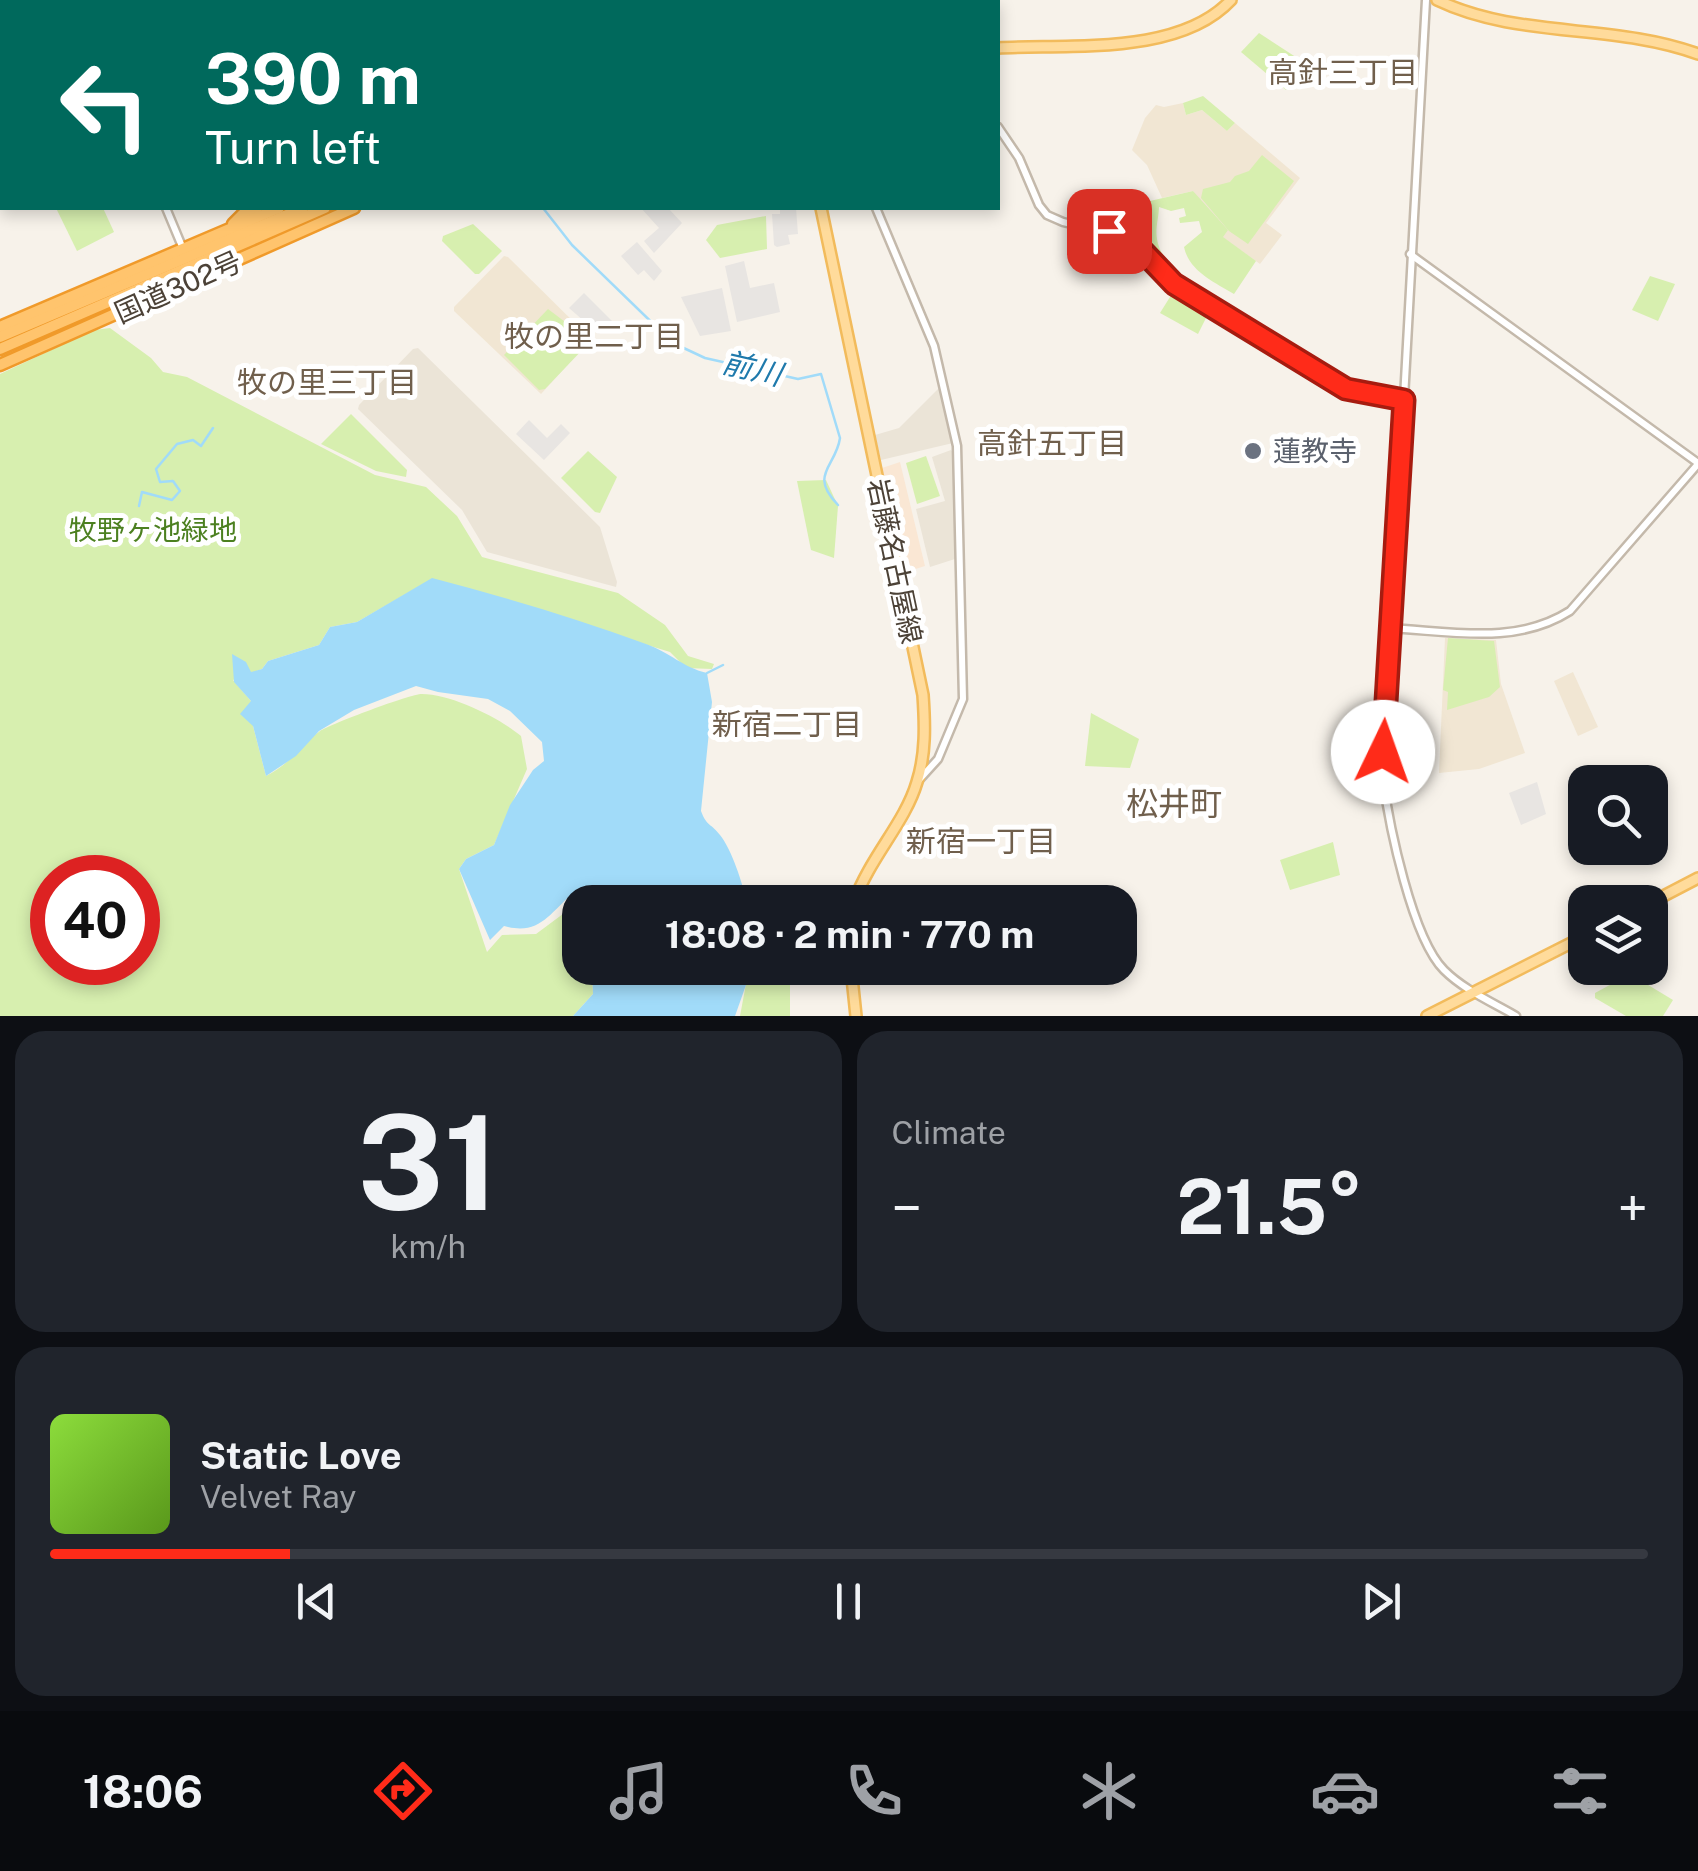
<!DOCTYPE html>
<meta charset="utf-8">
<style>
body{margin:0;font-family:"Public Sans","Noto Sans JP",sans-serif;background:#20242c;color:#f1f3f6;height:100vh;display:flex;flex-direction:column;font-size:38px;white-space:nowrap}
*{box-sizing:border-box;margin:0}
p{font-size:32px;color:#9ea1a6}
.icon{flex:none;width:55px;height:55px;fill:none;stroke:currentColor;stroke-width:2;stroke-linecap:round;stroke-linejoin:round}
.map{position:relative;height:1016px;overflow:hidden}
.panel{display:flex;flex-direction:column;gap:15px;padding:15px;background:#0d0f14;flex:1}
.panel>*{flex:none}
.guide{position:absolute;left:0px;top:0px;width:1000px;height:210px;box-shadow:0 5px 15px #0003;background:#00695c;color:#fff;overflow:hidden}
.tools{position:absolute;left:1568px;top:765px;display:grid;gap:20px}
.tools a{display:grid;place-items:center;width:100px;height:100px;border-radius:20px;background:#171b24;box-shadow:0 5px 15px #0003;font-size:50px}
.speed{position:absolute;left:30px;top:855px;display:flex;gap:20px;font-size:50px;font-weight:700;text-align:center}
.speed>*{display:grid;place-content:center;width:130px;height:130px;border-radius:50%;background:#171b24;box-shadow:0 5px 15px #0003;line-height:1}
.speed .limit{border:15px solid #d22;background:#fff;color:#111}
.pin{position:absolute;display:grid;place-items:center;width:85px;height:85px;color:#fff;margin:-42px;border-radius:20px;box-shadow:0 5px 15px #0006}
.me{position:absolute;width:110px;margin:-55px;rotate:3deg;stroke-linejoin:round;filter:drop-shadow(0 0 8px #0008)}
.turn{display:flex;align-items:center;gap:35px;height:210px;padding:0 40px;font-size:45px}
.turn .icon{width:130px;height:130px;stroke-width:2.5}
.turn b{display:block;font-size:70px;line-height:85px}
.big{font-size:75px;font-weight:700;line-height:1.1}
.panel .card{flex:1;display:flex;flex-direction:column;justify-content:center;gap:15px;min-width:0;padding:0 35px;border-radius:30px;background:#20242c}
.panel .dial{align-items:center;gap:0}
.dial b{font-size:130px;line-height:1}
.song{display:flex;align-items:center;gap:30px}
.cover{width:120px;height:120px;border-radius:15px;background:linear-gradient(135deg,hsl(90 70% 55%),hsl(90 70% 35%))}
.played{height:10px;border-radius:5px;background:linear-gradient(90deg,#ff2b19 15%,#363941 15%)}
.keys{display:flex;justify-content:space-around;direction:ltr}
.heat{display:flex;justify-content:space-between;align-items:center;font-size:55px;direction:ltr}
.panel .tiles{flex:1;display:grid;gap:15px;grid-template-columns:1fr 1fr}
.card:last-child{grid-column:span 2}
.trip{position:absolute;left:562px;top:885px;width:575px;height:100px;border-radius:30px;background:#171b24;box-shadow:0 5px 15px #0003;font-weight:700;line-height:100px;text-align:center}
.tabs{display:flex;height:160px;justify-content:space-around;align-items:center;background:#090b0e;color:#9ea1a6}
.tabs .icon{width:70px;height:70px}
.tabs .current{color:#ff2b19}
.tabs b{font-size:45px;color:#f1f3f6}
.map>svg:first-child{display:block}
.residential{fill:#ebe4d7}
.commercial{fill:#fae7d4}
.education{fill:#f1e6d3}
.green{fill:#d7efaf;fill-rule:evenodd}
.parking{fill:#e8e5e2}
.water{fill:#a1dbf9}
.lines{fill:none;stroke-linecap:round;stroke-linejoin:round}
.stream{stroke:#a1dbf9;stroke-width:2.5}
.river{stroke:#a1dbf9;stroke-width:11}
.minor-casing{stroke:#c4b9ab;stroke-width:11}
.major-casing{stroke:#f2bb5c;stroke-width:14}
.highway-casing{stroke:#f09a2a;stroke-width:15}
.minor{stroke:#fff;stroke-width:6}
.major{stroke:#ffdb9b;stroke-width:9}
.highway{stroke:#ffc46d;stroke-width:10}
.route-casing{stroke:#a61c10;stroke-width:25}
.route{stroke:#ff2b19;stroke-width:18}
.worship-dot{fill:#6b7280;stroke:#fff;stroke-width:4}
.labels{text-anchor:middle;stroke-width:10;stroke-linejoin:round;paint-order:stroke}
.street-label{font-size:28px;fill:#4c4237;stroke:#fff}
.worship-label{font-size:28px;fill:#5b616d;stroke:#fff;text-anchor:start}
.park-label{font-size:28px;fill:#4c8020;stroke:#fff}
.neighbourhood-label{font-size:30px;fill:#705f4c;stroke:#fff}
.water-label{font-size:30px;font-style:italic;fill:#1f7aac;stroke:#fff}
.quarter-label{font-size:32px;fill:#705f4c;stroke:#fff}
</style>
<div class="map">
<svg width="1698" height="1016" viewBox="0 0 1698 1016">
<rect width="100%" height="100%" fill="#f7f2ea"/>
<!-- residential -->
<g class="residential">
<path d="M418,348L600,527L617,582L616,587L487,552L462,510L358,409L359,405L413,349Z"/>
<path d="M941,386L953,443L881,460L875,435L899,428Z"/>
<path d="M951,450L953,453L958,558L930,567L916,509L945,501L932,457Z"/>
</g>
<!-- commercial -->
<path class="commercial" d="M900,462L925,566L906,572L882,468Z"/>
<!-- education -->
<g class="education">
<path d="M1183,103L1186,115L1202,110L1227,131L1235,123L1300,178L1266,223L1282,235L1260,264L1222,237L1193,191L1162,198L1147,165L1132,150L1145,118L1156,105L1164,107Z"/>
<path d="M504,256L508,257L591,339L541,394L454,311V307Z"/>
<path d="M1445,638L1496,640L1501,684L1525,753L1479,769L1439,773Z"/>
<path d="M1573,672L1598,727L1578,736L1554,681Z"/>
</g>
<!-- green -->
<g class="green">
<path d="M1259,33L1308,65L1286,90L1241,52Z"/>
<path d="M1203,96L1235,123L1227,131L1202,110L1186,115L1183,103Z"/>
<path d="M1262,155L1294,181L1248,244L1229,231L1201,198L1203,189L1230,182L1235,176L1249,171Z"/>
<path d="M1193,191L1228,230L1223,237L1256,261L1234,294C1214,282 1189,271 1184,247L1202,232L1199,221L1180,223L1179,218L1186,216L1184,208L1171,211L1159,207C1159,216 1155,229 1157,239C1160,261 1185,283 1204,292L1202,295L1181,282L1121,226L1112,225L1137,204Z"/>
<path d="M56,208H103L114,232L77,251Z"/>
<path d="M766,216L767,249L720,258L706,240L717,225Z"/>
<path d="M473,224L502,251L479,274H475L442,241L443,236Z"/>
<path d="M1650,276L1675,284L1658,321L1632,310Z"/>
<path d="M1175,289L1210,310L1198,334L1160,313Z"/>
<path d="M548,309L585,337V347L545,389L539,390L504,355Z"/>
<path d="M110,328L151,358L163,372L187,377L375,475L426,487L457,516L482,557L618,593L665,625L688,656L714,664L712,669L686,668L670,652L432,579L357,622L330,627L319,645L268,661L262,669L233,680L251,701L253,726L266,776C292,763 301,744 320,731C331,724 410,694 422,694C451,694 500,718 521,736L527,769L494,845L466,859L459,869L487,952L502,935L536,934L575,905L580,919V968H592L593,994L573,1016H0V374L94,330ZM52,878H138V962H52Z"/>
<path d="M351,414L407,470L406,477L376,471L321,444Z"/>
<path d="M588,451L617,477L600,513L595,512L561,478Z"/>
<path d="M926,456L940,496L917,504L906,463Z"/>
<path d="M826,480L838,506L834,558L811,550L797,481Z"/>
<path d="M1448,638L1494,641L1500,687L1489,697L1447,710L1448,692L1443,690Z"/>
<path d="M1091,713L1139,739L1130,768L1085,766Z"/>
<path d="M1333,842L1340,875L1290,890L1280,860Z"/>
<path d="M749,968H790V1016H740Z"/>
<path d="M1630,974L1673,1000L1663,1016H1626L1595,998V993Z"/>
</g>
<!-- parking -->
<g class="parking">
<path d="M641,208H668L682,223L654,253L644,241L659,228Z"/>
<path d="M780,208H796L798,234L788,235L790,244L777,247L774,245L772,214H780Z"/>
<path d="M637,242L662,271L654,281L644,270L638,275L621,256Z"/>
<path d="M744,261L750,288L774,283L780,312L737,322L725,266Z"/>
<path d="M722,288L731,331L700,336L681,297Z"/>
<path d="M584,293L612,321L599,334L569,308Z"/>
<path d="M529,420L547,438L561,424L570,433L544,460L516,434Z"/>
<path d="M1537,782L1546,814L1521,825L1509,793Z"/>
</g>
<!-- water -->
<g class="water">
<path d="M432,578C505,597 575,618 646,644C671,653 682,667 707,673L712,702L701,811C707,827 711,823 720,835C731,848 744,886 746,902H583L573,893C549,914 539,936 504,926L490,940L459,869L466,859L494,845L510,805L533,770L544,761L542,742L510,711L488,699L438,692L416,686L354,710L319,731L296,756L266,776L253,726L240,714L251,701L234,682L232,654L246,662L251,672L262,669L268,661L319,645L330,627L357,622Z"/>
<path d="M592,968H748L746,985L735,1016H573L593,994Z"/>
</g>
<g class="lines">
<!-- stream -->
<g class="stream">
<path d="M543,208L572,245L673,343L705,358L798,379L821,374L840,438C836,467 808,474 838,505"/>
<path d="M139,506L142,492L172,500L180,491L173,481L160,482L156,469L177,444L193,440L201,446L213,428"/>
<path d="M707,673L723,665"/>
</g>
<!-- river -->
<g class="river">
<path d="M239,0L243,2"/>
<path d="M713,2L717,0"/>
</g>
<defs>
<g id="minor">
<path d="M122,0V2"/>
<path d="M1426,0L1383,779C1389,825 1412,938 1444,970C1464,990 1492,1002 1516,1016"/>
<path d="M998,127L1019,158L1039,205L1047,215L1063,222L1127,237L1174,285L1346,389L1404,400"/>
<path d="M166,208L181,244"/>
<path d="M876,208L934,346L957,446L963,699L938,759L918,781"/>
<path d="M1410,254L1698,463"/>
<path d="M1389,628C1451,631 1515,646 1570,611L1698,464"/>
</g>
<g id="major">
<path d="M1437,0C1518,39 1614,23 1698,54"/>
<path d="M846,2V0"/>
<path d="M998,48C1069,44 1179,56 1231,0"/>
<path d="M0,108L2,107"/>
<path d="M0,117L2,116"/>
<path d="M821,208L923,695C925,724 926,754 917,782C905,823 870,857 854,902"/>
<path d="M1650,903L1698,878"/>
<path d="M851,968L856,1016"/>
<path d="M1427,1016L1585,936"/>
</g>
<g id="highway">
<path d="M778,2L784,0"/>
<path d="M800,2L805,0"/>
<path d="M813,2L818,0"/>
<path d="M233,224L243,214L257,208"/>
<path d="M0,327L279,208"/>
<path d="M0,337L303,208"/>
<path d="M0,349L325,208"/>
<path d="M0,365L354,208"/>
</g>
</defs>
<!-- minor casing -->
<use href="#minor" class="minor-casing"/>
<!-- major casing -->
<use href="#major" class="major-casing"/>
<!-- highway casing -->
<use href="#highway" class="highway-casing"/>
<!-- minor -->
<use href="#minor" class="minor"/>
<!-- major -->
<use href="#major" class="major"/>
<!-- highway -->
<use href="#highway" class="highway"/>
</g>
<g class="lines">
<defs>
<path id="route" d="M1109,231L1134,242L1174,284L1346,389L1404,400L1383,752"/>
</defs>
<!-- route casing -->
<use href="#route" class="route-casing"/>
<!-- route -->
<use href="#route" class="route"/>
</g>
<!-- markers -->
<circle class="worship-dot" cx="1253" cy="451" r="10"/>
<g class="labels">
<!-- street labels -->
<g class="street-label">
<text transform="translate(178 287) rotate(-24)" y="10">国道302号</text>
<text transform="translate(895 561) rotate(78)" y="10">岩藤名古屋線</text>
</g>
<!-- worship labels -->
<g class="worship-label">
<text x="1273" y="461">蓮教寺</text>
</g>
<!-- park labels -->
<g class="park-label">
<text x="153" y="540">牧野ヶ池緑地</text>
</g>
<!-- neighbourhood labels -->
<g class="neighbourhood-label">
<text x="1343" y="83">高針三丁目</text>
<text x="594" y="347">牧の里二丁目</text>
<text x="327" y="393">牧の里三丁目</text>
<text x="1052" y="454">高針五丁目</text>
<text x="787" y="735">新宿二丁目</text>
<text x="981" y="852">新宿一丁目</text>
</g>
<!-- water labels -->
<g class="water-label">
<text transform="translate(752 369) rotate(13)" y="10">前川</text>
</g>
<!-- quarter labels -->
<g class="quarter-label">
<text x="1174" y="815">松井町</text>
</g>
</g>
</svg>
<div class="tools">
<a><svg class="icon" aria-label="search" viewBox="0 0 24 24"><circle cx="10" cy="10" r="6"/><path d="M15 15l6 6"/></svg></a>
<a><svg class="icon" aria-label="layers" viewBox="0 0 24 24"><path d="M12 4l9 5-9 5-9-5zM3 14l9 5 9-5"/></svg></a>
</div>
<div class="speed"><div class="limit">40</div></div>
<div class="pin" style="left:1109px;top:231px;background:#d93025"><svg class="icon" aria-label="arrive" viewBox="0 0 24 24"><path d="M6 21V4h12l-3 4 3 4H6"/></svg></div>
<svg class="me" style="left:1383px;top:752px" viewBox="-20 -20 40 40"><circle r="19" fill="#fff"/><path d="M0-13L10 11 0 6-10 11z" fill="#ff2b19"/></svg>
<div class="trip">18:08 · 2 min · 770 m</div>
<div class="guide">
<div class="turn"><svg class="icon" aria-label="left" viewBox="0 0 24 24"><path d="M17 20v-9H6M10 6l-5 5 5 5"/></svg><div><b>390 m</b>Turn left</div></div>
</div>
</div>
<section class="panel">
<div class="tiles">
<div class="card dial"><b>31</b><p>km/h</p></div>
<div class="card"><p>Climate</p>
<div class="heat"><a>−</a><b class="big">21.5°</b><a>+</a></div>
</div>
<div class="card">
<div class="song"><i class="cover"></i><div><b>Static Love</b><p>Velvet Ray</p></div></div>
<div class="played"></div>
<div class="keys"><svg class="icon" aria-label="previous" viewBox="0 0 24 24"><path d="M18 5L8 12l10 7zM5 5v14"/></svg><svg class="icon" aria-label="pause" viewBox="0 0 24 24"><path d="M8 5v14M16 5v14"/></svg><svg class="icon" aria-label="next" viewBox="0 0 24 24"><path d="M6 5l10 7-10 7zM19 5v14"/></svg></div>
</div>
</div>
</section>
<nav class="tabs">
<b>18:06</b>
<svg class="icon current" aria-label="directions" viewBox="0 0 24 24"><path d="M12 3l9 9-9 9-9-9zM9 14v-3h6M13 9l2 2-2 2"/></svg>
<svg class="icon" aria-label="music" viewBox="0 0 24 24"><path d="M9 18V5l10-2v13"/><circle cx="6" cy="18" r="3"/><circle cx="16" cy="16" r="3"/></svg>
<svg class="icon" aria-label="phone" viewBox="0 0 24 24"><path d="M5 4h4l2 5-3 2q2 4 5 5l2-3 5 2v4C11 20 4 13 5 4z"/></svg>
<svg class="icon" aria-label="climate" viewBox="0 0 24 24"><path d="M12 3v18M4 7l16 10M4 17L20 7"/></svg>
<svg class="icon" aria-label="car" viewBox="0 0 24 24"><path d="M5 17H2v-5l4-1 3-4h7l3 4 3 1v5h-3M9 17h6M6 11h13"/><circle cx="7" cy="17" r="2"/><circle cx="17" cy="17" r="2"/></svg>
<svg class="icon" aria-label="filters" viewBox="0 0 24 24"><path d="M4 7h16M4 17h16"/><circle cx="9" cy="7" r="2"/><circle cx="15" cy="17" r="2"/></svg>
</nav>
